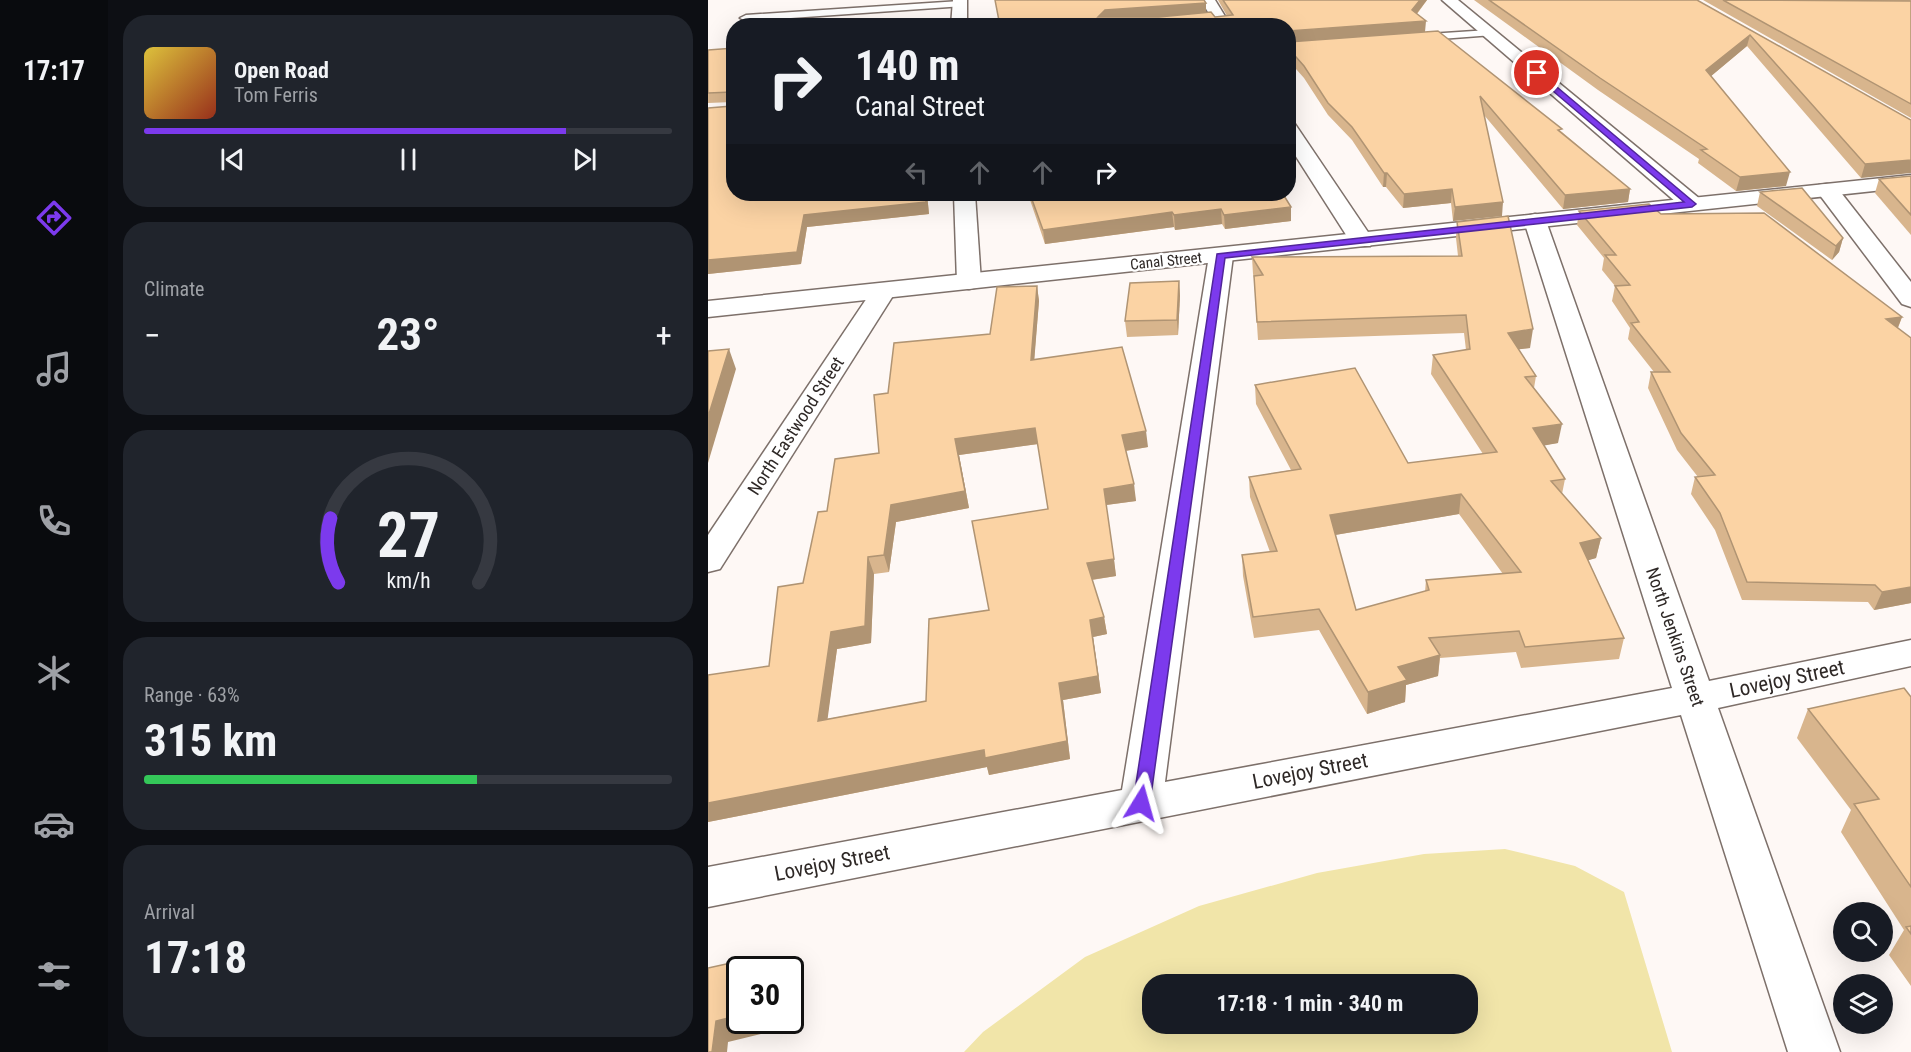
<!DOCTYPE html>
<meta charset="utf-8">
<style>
body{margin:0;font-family:"Roboto Condensed",sans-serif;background:#20242c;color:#f1f3f6;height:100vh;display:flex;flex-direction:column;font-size:22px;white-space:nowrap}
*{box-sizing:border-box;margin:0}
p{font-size:20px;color:#9ea1a6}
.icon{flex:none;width:33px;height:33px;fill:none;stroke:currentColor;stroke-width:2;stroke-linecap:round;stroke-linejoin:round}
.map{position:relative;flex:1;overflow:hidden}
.panel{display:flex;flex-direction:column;gap:15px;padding:15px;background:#0d0f14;width:600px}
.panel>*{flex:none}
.top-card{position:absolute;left:18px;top:18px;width:570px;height:183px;border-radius:24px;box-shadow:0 6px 24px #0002;background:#171b24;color:#f1f3f6;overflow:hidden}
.buttons{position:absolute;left:1125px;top:902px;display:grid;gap:12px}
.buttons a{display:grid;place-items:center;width:60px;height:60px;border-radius:50%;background:#171b24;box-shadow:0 6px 24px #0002;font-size:30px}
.speed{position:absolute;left:18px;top:956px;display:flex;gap:12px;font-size:30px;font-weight:700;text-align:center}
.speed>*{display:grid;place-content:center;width:78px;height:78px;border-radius:50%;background:#171b24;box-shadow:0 6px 24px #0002;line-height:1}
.speed .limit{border:3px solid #111;border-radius:9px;background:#fff;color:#111}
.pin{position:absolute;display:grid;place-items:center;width:51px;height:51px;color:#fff;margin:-26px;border:3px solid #fff;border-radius:50%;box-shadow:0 2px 6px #0007}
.me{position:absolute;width:66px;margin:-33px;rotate:8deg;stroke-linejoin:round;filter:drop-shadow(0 0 4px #0008)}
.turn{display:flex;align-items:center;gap:21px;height:126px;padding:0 30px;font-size:27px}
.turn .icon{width:78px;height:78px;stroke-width:2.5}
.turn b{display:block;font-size:42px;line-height:51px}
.lanes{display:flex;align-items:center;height:57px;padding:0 30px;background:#0003;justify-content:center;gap:30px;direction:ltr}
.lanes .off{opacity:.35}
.big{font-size:45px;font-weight:700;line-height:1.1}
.panel .tile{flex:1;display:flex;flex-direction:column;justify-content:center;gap:9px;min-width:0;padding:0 21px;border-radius:24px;background:#20242c}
.panel .dial{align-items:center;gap:0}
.dial svg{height:156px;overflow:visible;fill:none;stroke:#363941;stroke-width:7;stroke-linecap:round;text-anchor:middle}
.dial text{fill:#f1f3f6;stroke:none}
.song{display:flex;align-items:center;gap:18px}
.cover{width:72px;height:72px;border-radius:9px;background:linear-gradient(135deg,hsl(50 70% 55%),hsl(10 70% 35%))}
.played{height:6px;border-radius:3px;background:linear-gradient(90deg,#7c3aed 80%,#363941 80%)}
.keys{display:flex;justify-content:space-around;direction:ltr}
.heat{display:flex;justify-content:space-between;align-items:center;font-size:33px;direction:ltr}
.charge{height:9px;border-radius:4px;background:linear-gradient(90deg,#34c759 63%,#363941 0)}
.trip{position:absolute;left:434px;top:974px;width:336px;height:60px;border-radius:24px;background:#171b24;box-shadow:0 6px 24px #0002;font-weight:700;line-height:60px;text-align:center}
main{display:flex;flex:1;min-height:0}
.tabs{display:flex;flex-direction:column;width:108px;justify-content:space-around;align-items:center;background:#090b0e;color:#9ea1a6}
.tabs .icon{width:42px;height:42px}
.tabs .selected{color:#7c3aed}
.tabs b{font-size:27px;color:#f1f3f6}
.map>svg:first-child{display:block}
.green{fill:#f1e5a9;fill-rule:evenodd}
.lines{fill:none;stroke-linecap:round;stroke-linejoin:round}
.service-casing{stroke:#7d706a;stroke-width:3}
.minor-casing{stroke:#7d706a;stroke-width:3}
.tertiary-casing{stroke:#7d706a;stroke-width:3}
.service{fill:#fff;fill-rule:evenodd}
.minor{fill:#fff;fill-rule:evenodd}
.tertiary{fill:#fff;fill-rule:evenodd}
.wall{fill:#d8b58d;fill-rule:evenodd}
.shaded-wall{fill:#b09473}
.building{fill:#fbd3a4;stroke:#b09473;stroke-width:1.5;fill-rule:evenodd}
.route{fill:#7c3aed;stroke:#51269a;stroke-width:1.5}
.labels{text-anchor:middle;stroke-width:4.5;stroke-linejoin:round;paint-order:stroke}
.far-street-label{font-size:15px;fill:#2e2826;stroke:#fff}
.street-label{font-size:18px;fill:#2e2826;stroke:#fff}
.near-street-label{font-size:21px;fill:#2e2826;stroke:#fff}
</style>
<main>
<nav class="tabs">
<b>17:17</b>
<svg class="icon selected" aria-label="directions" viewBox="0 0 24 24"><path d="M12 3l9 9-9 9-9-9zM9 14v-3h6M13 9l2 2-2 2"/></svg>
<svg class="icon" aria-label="music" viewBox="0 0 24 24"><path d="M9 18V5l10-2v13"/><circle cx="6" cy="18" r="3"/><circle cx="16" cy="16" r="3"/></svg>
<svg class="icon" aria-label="phone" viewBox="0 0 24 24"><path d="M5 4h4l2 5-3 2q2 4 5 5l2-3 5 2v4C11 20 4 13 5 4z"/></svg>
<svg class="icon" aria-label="climate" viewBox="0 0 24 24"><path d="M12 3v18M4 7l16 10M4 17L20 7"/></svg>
<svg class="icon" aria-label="car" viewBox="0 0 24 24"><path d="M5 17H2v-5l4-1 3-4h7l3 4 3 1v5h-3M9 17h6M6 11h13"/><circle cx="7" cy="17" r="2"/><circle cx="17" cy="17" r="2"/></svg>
<svg class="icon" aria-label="filters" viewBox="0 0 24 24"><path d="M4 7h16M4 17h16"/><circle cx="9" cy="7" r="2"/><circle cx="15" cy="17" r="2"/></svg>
</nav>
<section class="panel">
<div class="tile">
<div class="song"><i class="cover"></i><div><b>Open Road</b><p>Tom Ferris</p></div></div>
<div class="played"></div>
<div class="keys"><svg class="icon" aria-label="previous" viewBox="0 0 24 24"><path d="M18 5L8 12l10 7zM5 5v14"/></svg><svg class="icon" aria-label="pause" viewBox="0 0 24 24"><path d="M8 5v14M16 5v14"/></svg><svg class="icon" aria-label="next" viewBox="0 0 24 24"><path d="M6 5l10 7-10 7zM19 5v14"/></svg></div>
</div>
<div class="tile"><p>Climate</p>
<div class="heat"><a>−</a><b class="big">23°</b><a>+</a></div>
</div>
<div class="tile dial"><svg viewBox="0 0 100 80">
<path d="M14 69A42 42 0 1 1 86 69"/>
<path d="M14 69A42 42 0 0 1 10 36" stroke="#7c3aed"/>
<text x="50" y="56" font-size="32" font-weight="700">27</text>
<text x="50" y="72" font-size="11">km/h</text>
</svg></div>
<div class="tile"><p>Range · 63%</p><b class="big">315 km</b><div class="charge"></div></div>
<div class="tile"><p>Arrival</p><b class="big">17:18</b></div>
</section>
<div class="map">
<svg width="1203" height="1052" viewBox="0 0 1203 1052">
<rect width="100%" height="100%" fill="#fef8f5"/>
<!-- green -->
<path class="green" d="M797,849L867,866L916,892L964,1052H256L275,1032L377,957L491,906L609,873L716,854ZM444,984H759V1023H444Z"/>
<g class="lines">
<defs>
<g id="service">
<path d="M252,1L257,4L256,6L38,21L32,18L38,15Z"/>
<path d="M781,30L787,33L785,35L706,41L700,38L706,35Z"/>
</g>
<g id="minor">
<path d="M245,0H259V26H243Z"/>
<path d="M493,0H507L523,26H508Z"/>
<path d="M734,0H750L992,199L995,204L992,209H976Z"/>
<path d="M580,122L587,124L666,241L662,246H646L642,241L580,144Z"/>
<path d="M1119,184L1127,185L1203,282V307L1194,304L1108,190L1111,185Z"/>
<path d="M246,194H267L273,282L270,287L261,289L252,287L249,282Z"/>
<path d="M827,214L835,216L838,221L1001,681L1203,640V666L1010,708L1132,1052H1080L973,715L0,907V867L414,790L501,256L505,251H521L525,256L457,782L964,688L816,221L819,216Z"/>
<path d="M176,284L185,286L188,291L12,569L0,572V535L167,286Z"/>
</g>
<path id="tertiary" d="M1203,175V187L0,317V301Z"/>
</defs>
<!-- service casing -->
<use href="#service" class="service-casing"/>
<!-- minor casing -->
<use href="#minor" class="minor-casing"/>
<!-- tertiary casing -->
<use href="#tertiary" class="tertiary-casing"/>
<!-- service -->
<use href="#service" class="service"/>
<!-- minor -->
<use href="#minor" class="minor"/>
<!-- tertiary -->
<use href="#tertiary" class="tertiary"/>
</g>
<!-- wall -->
<g class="wall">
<path d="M287,0L498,3V13L507,17L519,16L510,0H719L709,14L717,32L854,132L922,189L920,202L855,209L776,115L794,216L745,221L743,203L695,208L678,187H675L644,140L620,115L596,78L580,60V26Z"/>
<path d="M766,0H989L1203,120L1153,178L1039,46L1003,76L1078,186L1028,191L990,163L991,159L890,90Z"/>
<path d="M995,0H1203V118Z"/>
<path d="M26,48V194H219L221,214L99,227L93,264L0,274V108L24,106V102L0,103V50Z"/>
<path d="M1203,176V235L1167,193L1171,179Z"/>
<path d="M1052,192L1135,238L1131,252L1124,260L1049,206Z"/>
<path d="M320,194H575L583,221L517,229L514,224L467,230L466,227L337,244Z"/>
<path d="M871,211L953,214L1194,317L1190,328L1203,603L1166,610L1160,602L1034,600L1007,530L983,494L987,477H990L969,450L940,388L943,372H946L920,339L922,328L904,301L907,286L894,270L896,258L869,225Z"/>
<path d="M749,222L822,348L810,349L828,376L826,388L850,443L836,445L857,479L854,494L893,538L888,558L880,560L916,638L911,659L813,668L808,652L732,658L730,676L698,685L697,702L659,714L611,630L546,638L535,576L534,555L562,552L542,497L541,477L583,470L548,404L547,385L700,463L775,454L723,374L725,355L758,350L756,333L550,340L546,278L545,274L544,257L750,256L748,238ZM751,514L795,574L718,580L717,592L648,610L627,535Z"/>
<path d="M471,281L472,296L470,335L419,337L417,321Z"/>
<path d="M329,286L331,301L326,360L440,447L418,451L428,501L398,505L408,576L384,580L396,617L399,634L385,637L393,693L355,700L362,759L281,775L279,767L0,822L61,666L95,583L119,511L171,453L180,393L282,334ZM330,444L340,509L281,610L218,701L119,719L129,649L163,643L166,574L181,572L188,522L261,508L251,455Z"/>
<path d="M1203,697V986L1181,955L1196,930L1133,832L1143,810L1089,738L1100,709Z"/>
</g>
<!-- shaded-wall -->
<g class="shaded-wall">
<path d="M712,0H719L703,21L704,10Z"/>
<path d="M498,3V14L398,21L390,17L397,10Z"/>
<path d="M718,21L717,32L580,42V31Z"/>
<path d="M1042,35L1039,46L996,82L998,70Z"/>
<path d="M1203,160V173L1153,178L1157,164Z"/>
<path d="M1082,172L1078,186L1028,191L1032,177Z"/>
<path d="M676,173H679L678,187H675Z"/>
<path d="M744,189L743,203L695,208L696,194Z"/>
<path d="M922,189L920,202L855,209L857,195Z"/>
<path d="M219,194L221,214L99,227L93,264L0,274V260L96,215Z"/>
<path d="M795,202L794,216L745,221L747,207Z"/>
<path d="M583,207V221L517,229L516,215Z"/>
<path d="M513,209L514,224L467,230L466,215Z"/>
<path d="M464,212L466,227L337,244L335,230Z"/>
<path d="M1135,238L1131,252L1124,260L1128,246Z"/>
<path d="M471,281L472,296L470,335L469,320Z"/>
<path d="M329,286L331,301L325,376L323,360Z"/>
<path d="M1194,317L1188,332L1178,319Z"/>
<path d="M825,329L822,348L797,351L800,333Z"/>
<path d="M21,349L28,369L0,463V417Z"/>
<path d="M854,424L850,443L823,448L825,428Z"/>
<path d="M327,428L330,444L251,455L261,508L188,522L181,572L176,555L183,505L247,439Z"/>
<path d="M438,431L440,447L416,451L414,435Z"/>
<path d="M426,484L428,501L398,505L396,489Z"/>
<path d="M753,494L751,514L621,536L622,515Z"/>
<path d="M893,538L888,558L868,564L872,543Z"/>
<path d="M160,557L166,574L163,643L129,649L117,738L110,721L123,632Z"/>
<path d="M406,559L408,576L382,580L379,563Z"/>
<path d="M1203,587V603L1166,610L1174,592Z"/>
<path d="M396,617L399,634L385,637L393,693L355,700L362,759L281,775L279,767L0,822V803L351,683L382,620Z"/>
<path d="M732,655L730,676L698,685L697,702L659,714L660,692L690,667Z"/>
<path d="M50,957L57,969H49Z"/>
<path d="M32,1015V1020H58L57,1033L20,1042L19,1052H4L8,1021Z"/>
</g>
<!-- building -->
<g class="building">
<path d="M287,0H496L498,3L397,10L390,17H451L503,12L507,17L525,15L515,0H712L704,10L718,21L580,31V26H292Z"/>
<path d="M781,0H989L1203,120V160L1157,164L1042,35L998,70L1082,172L1032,177L993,150L999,149L892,78Z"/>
<path d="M1015,0L1203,1V104Z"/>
<path d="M730,31L854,129L850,130L922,189L857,195L772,96L795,202L747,207L744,189L696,194L679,173H676L644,127L620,103L596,66L580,48V42Z"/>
<path d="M26,48V194H217L218,202L96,215L89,252L0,260V108L24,106V92L0,93V50Z"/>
<path d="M1203,176V215L1171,179Z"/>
<path d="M1094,188L1135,238L1128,246L1052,192Z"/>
<path d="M322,194H575L583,207L516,215L513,209L466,215L464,212L335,230Z"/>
<path d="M941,204L953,214L1056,213L1194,317L1178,319L1203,338V587L1174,592L1167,585L1039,582L1012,513L987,477L1007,475L973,433L943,372H962L923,323L931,322L907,286L922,285L897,255H908L871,211Z"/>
<path d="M800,216L825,329L800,333L828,376L817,377L854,424L825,428L857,479L843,481L893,538L872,543L916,638L817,647L811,631L721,638L732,655L690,667L699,680L660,692L611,609L545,617L534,555L569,551L541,477L593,469L547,385L647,368L700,463L789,452L725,355L762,349L758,315L549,322L546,276L555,275L544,257L754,256L749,222ZM753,494L813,572L718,580L721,590L648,610L622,515Z"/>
<path d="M471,281L469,320L417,321L422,283Z"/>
<path d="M329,286L323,360L414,347L438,431L414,435L426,484L396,489L406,559L379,563L396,617L382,620L390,676L351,683L359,741L277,758L276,750L0,803V675L61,666L70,587L95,583L110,512L119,511L127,459L171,453L166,395L180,393L186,343L282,334L289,287ZM327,428L340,509L264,521L281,610L221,619L218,701L110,721L123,632L157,626L160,557L176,555L183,505L257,491L247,439Z"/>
<path d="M21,349L0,417V351Z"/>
<path d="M1196,688L1203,697V887L1146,804L1171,799L1100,709Z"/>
<path d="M1203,926V934L1198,927Z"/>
<path d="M50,957L49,969H32V1015L8,1021L4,1052H0V968Z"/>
</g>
<!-- route -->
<path class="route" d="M826,72H831L988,204L984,207L517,258L442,803L440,808L433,810L427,808L425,803L509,254L976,202L826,75Z"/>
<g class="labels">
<!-- far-street labels -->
<g class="far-street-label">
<text transform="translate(458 261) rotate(-6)" y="5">Canal Street</text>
</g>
<!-- street labels -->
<g class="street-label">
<text transform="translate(88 426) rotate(-57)" y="6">North Eastwood Street</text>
<text transform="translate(967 637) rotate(71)" y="6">North Jenkins Street</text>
</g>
<!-- near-street labels -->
<g class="near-street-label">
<text transform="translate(1079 679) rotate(-12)" y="7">Lovejoy Street</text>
<text transform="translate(602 771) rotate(-11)" y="7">Lovejoy Street</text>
<text transform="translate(124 863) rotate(-11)" y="7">Lovejoy Street</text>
</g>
</g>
</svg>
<div class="buttons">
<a><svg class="icon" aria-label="search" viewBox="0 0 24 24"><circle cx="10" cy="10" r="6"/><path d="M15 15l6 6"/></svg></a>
<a><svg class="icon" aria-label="layers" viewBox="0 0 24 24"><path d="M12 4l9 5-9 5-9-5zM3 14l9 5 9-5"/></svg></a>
</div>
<div class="speed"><div class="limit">30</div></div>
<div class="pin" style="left:829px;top:73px;background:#d93025"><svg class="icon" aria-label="arrive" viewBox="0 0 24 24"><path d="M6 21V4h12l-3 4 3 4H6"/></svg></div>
<svg class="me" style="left:433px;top:803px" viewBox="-20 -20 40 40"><path d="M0-17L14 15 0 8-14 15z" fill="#7c3aed" stroke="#fff" stroke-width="4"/></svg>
<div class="trip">17:18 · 1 min · 340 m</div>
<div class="top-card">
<div class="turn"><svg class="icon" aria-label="right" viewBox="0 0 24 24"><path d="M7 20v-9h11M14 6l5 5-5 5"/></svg><div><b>140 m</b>Canal Street</div></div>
<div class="lanes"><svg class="icon off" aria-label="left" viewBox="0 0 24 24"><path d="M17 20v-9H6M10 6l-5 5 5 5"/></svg><svg class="icon off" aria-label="ahead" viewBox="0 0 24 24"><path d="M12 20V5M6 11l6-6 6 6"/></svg><svg class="icon off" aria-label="ahead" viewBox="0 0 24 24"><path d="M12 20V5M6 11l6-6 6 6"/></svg><svg class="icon" aria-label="right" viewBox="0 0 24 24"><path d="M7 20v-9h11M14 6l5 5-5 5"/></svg></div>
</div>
</div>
</main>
